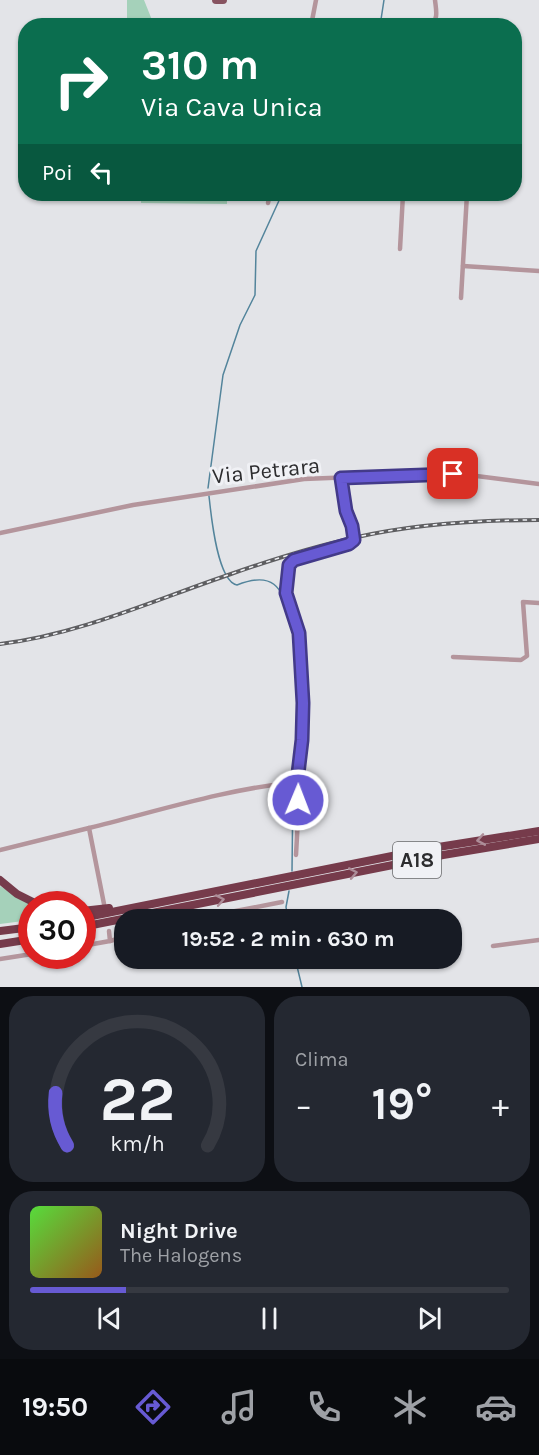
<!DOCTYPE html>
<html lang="it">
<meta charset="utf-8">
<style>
body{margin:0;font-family:Karla,sans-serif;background:#242831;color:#f1f3f6;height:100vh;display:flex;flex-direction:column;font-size:22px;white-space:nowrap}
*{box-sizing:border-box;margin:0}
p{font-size:20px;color:#9ea1a6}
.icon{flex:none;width:33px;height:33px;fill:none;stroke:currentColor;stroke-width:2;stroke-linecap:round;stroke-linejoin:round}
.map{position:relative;height:987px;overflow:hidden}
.side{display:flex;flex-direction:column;gap:9px;padding:9px;background:#0d0f14;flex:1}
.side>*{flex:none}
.hud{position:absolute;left:18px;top:18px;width:504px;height:183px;border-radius:24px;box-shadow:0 2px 4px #0004;background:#0b6e4f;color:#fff;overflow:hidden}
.speed{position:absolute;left:18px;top:891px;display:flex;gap:12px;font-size:30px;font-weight:700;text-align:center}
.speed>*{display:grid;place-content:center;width:78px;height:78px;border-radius:50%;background:#171b24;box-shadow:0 2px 4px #0004;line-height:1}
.speed .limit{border:9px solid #d22;background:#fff;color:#111}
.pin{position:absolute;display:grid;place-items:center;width:51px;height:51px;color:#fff;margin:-26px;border-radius:12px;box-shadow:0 3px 9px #0006}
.me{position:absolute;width:66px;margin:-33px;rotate:1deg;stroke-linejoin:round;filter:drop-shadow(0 0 4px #0008)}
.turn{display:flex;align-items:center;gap:21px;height:126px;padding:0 24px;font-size:27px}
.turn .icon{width:78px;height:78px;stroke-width:2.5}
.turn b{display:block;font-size:42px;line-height:51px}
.then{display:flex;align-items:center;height:57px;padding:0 24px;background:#0003;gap:12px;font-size:22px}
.big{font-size:45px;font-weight:700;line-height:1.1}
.side .widget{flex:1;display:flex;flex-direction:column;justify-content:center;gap:9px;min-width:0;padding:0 21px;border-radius:24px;background:#242831}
.side .dial{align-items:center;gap:0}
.dial svg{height:156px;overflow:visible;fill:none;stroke:#363941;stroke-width:7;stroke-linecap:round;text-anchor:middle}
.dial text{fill:#f1f3f6;stroke:none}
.song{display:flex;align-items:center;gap:18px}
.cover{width:72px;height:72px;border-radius:9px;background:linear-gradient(135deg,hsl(110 70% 55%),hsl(30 70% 35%))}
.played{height:6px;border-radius:3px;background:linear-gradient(90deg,#675ad3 20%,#363941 20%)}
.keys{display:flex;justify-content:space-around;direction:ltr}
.heat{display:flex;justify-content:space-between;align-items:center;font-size:33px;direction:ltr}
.side .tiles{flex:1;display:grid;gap:9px;grid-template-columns:1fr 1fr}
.widget:last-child{grid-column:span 2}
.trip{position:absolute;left:114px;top:909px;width:348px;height:60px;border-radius:24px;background:#171b24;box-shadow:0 2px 4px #0004;font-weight:700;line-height:60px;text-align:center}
.tabs{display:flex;height:96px;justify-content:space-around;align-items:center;background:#090b0e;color:#9ea1a6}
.tabs .icon{width:42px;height:42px}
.tabs .selected{color:#675ad3}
.tabs b{font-size:27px;color:#f1f3f6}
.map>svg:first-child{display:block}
.green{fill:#a5d1ba}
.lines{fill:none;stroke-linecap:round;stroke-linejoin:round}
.stream{stroke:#53849b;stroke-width:1.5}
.minor{stroke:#b4959c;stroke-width:4.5}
.primary{stroke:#875360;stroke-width:8}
.motorway{stroke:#763b4b;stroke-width:8}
.rail-casing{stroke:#5e5e61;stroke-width:4}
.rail{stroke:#f0f1f5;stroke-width:1.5;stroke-dasharray:4.5;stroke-linecap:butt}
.oneway{stroke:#ad8d98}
.route-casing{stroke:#433a89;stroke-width:15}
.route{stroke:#675ad3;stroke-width:10}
.labels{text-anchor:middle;stroke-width:6;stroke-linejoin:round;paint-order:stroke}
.shield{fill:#f0f1f5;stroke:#68686a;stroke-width:1.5}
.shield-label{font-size:21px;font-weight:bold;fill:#2d2d2f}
.street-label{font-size:22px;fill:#2d2d2f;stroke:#f0f1f5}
</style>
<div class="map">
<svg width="539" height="987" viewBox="0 0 539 987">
<rect width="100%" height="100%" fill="#e3e4e8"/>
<!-- green -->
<g class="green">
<path d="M127,0H144L154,25H127Z"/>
<path d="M169,194L200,200H227V204L141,203V197H168Z"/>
<path d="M0,886L31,905V920L0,924Z"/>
</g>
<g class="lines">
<!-- stream -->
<g class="stream">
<path d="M380,26L384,0"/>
<path d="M208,488L223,375L240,325L255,295L256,251L282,194"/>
<path d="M209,496C211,514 217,581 237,585C280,568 282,595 295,626"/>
<path d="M292,871L293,782L300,739L301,703"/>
<path d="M288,920L286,907L289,891"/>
<path d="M295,958L302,987"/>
</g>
<!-- minor -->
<g class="minor">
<path d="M311,26L316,0"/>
<path d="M430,26C439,19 436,10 435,0"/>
<path d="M268,203L270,194"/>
<path d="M400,249L403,194"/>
<path d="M463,266L539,271"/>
<path d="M461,298L467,194"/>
<path d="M0,533L133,505L304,479L453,473L539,484"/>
<path d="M453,657L521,660L527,656L523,602L539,603"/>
<path d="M0,850L89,828"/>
<path d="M296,855L298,818L297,782L302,740L303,703L299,633L286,593L289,565L294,559L349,544L354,540V534L346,511L341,479"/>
<path d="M104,904L89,828C158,811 226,789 297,782"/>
<path d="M189,920L282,902"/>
<path d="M110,941L124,937"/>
<path d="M82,946L110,941L109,931"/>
<path d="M493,946L539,940"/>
<path d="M0,959L32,954"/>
</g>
<!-- primary -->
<path class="primary" d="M216,0H223"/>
<!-- motorway -->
<g class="motorway">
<path d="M0,880L17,894L37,904"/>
<path d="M82,911L109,908"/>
<path d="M82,918L432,848L539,831"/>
<path d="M82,927L443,855L539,839"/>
<path d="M0,931L32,927"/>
<path d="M0,944L32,939"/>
</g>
<defs>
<path id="rail" d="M0,644C78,635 157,599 231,574C271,560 312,547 353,538C414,524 477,520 539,520"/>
</defs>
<!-- rail casing -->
<use href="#rail" class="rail-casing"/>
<!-- rail -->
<use href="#rail" class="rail"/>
</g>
<!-- one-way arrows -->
<defs><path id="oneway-chevron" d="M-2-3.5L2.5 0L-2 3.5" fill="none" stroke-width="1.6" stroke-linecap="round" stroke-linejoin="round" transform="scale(1.5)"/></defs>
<g class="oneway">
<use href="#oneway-chevron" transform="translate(481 840) rotate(170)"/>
<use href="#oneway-chevron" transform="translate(353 873) rotate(-11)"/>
<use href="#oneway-chevron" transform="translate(220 900) rotate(-11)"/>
</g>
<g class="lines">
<defs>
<path id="route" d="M298,800L297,782L302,740L303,703L299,633L286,593L289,565L294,560L349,544L354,540L352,526L346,511L341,478L453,474"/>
</defs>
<!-- route casing -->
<use href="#route" class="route-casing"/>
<!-- route -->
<use href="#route" class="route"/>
</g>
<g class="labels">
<!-- shield labels -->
<rect class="shield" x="393" y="842" width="48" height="36" rx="4.5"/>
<g class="shield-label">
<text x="417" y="867">A18</text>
</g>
<!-- street labels -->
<g class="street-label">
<text transform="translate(266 470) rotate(-6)" y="8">Via Petrara</text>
</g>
</g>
</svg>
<div class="speed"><div class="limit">30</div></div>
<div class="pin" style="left:453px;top:474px;background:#d93025"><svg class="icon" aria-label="arrive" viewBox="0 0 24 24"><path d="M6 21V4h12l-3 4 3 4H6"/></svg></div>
<svg class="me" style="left:298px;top:800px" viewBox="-20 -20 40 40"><circle r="17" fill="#675ad3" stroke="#fff" stroke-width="3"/><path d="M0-11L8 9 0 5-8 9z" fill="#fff"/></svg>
<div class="trip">19:52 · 2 min · 630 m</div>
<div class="hud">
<div class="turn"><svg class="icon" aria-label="right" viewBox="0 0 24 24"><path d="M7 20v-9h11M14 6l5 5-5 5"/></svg><div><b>310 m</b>Via Cava Unica</div></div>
<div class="then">Poi<svg class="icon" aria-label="left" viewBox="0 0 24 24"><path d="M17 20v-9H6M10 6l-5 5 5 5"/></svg></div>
</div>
</div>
<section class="side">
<div class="tiles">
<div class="widget dial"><svg viewBox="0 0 100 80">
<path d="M14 69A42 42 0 1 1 86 69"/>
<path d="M14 69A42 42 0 0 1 8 42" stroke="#675ad3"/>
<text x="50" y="56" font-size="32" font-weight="700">22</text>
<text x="50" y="72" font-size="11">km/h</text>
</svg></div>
<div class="widget"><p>Clima</p>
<div class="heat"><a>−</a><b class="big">19°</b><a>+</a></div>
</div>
<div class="widget">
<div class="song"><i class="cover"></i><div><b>Night Drive</b><p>The Halogens</p></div></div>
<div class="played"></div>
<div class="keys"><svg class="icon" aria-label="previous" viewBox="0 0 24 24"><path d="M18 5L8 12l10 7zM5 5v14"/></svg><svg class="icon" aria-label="pause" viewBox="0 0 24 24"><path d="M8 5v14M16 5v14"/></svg><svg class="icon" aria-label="next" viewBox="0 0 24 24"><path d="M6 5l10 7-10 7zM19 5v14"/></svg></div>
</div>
</div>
</section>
<nav class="tabs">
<b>19:50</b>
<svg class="icon selected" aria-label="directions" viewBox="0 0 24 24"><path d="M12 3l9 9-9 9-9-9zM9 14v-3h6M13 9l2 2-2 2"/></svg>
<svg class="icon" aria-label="music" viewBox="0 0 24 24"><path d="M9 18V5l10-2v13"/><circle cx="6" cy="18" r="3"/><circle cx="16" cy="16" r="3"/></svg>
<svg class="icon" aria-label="phone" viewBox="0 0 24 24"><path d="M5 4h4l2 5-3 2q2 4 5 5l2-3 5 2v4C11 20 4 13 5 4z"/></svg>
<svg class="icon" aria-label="climate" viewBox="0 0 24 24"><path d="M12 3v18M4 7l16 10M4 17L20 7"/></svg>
<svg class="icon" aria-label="car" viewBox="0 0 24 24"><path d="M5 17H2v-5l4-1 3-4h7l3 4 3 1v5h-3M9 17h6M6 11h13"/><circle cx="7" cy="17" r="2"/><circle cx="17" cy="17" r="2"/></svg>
</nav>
